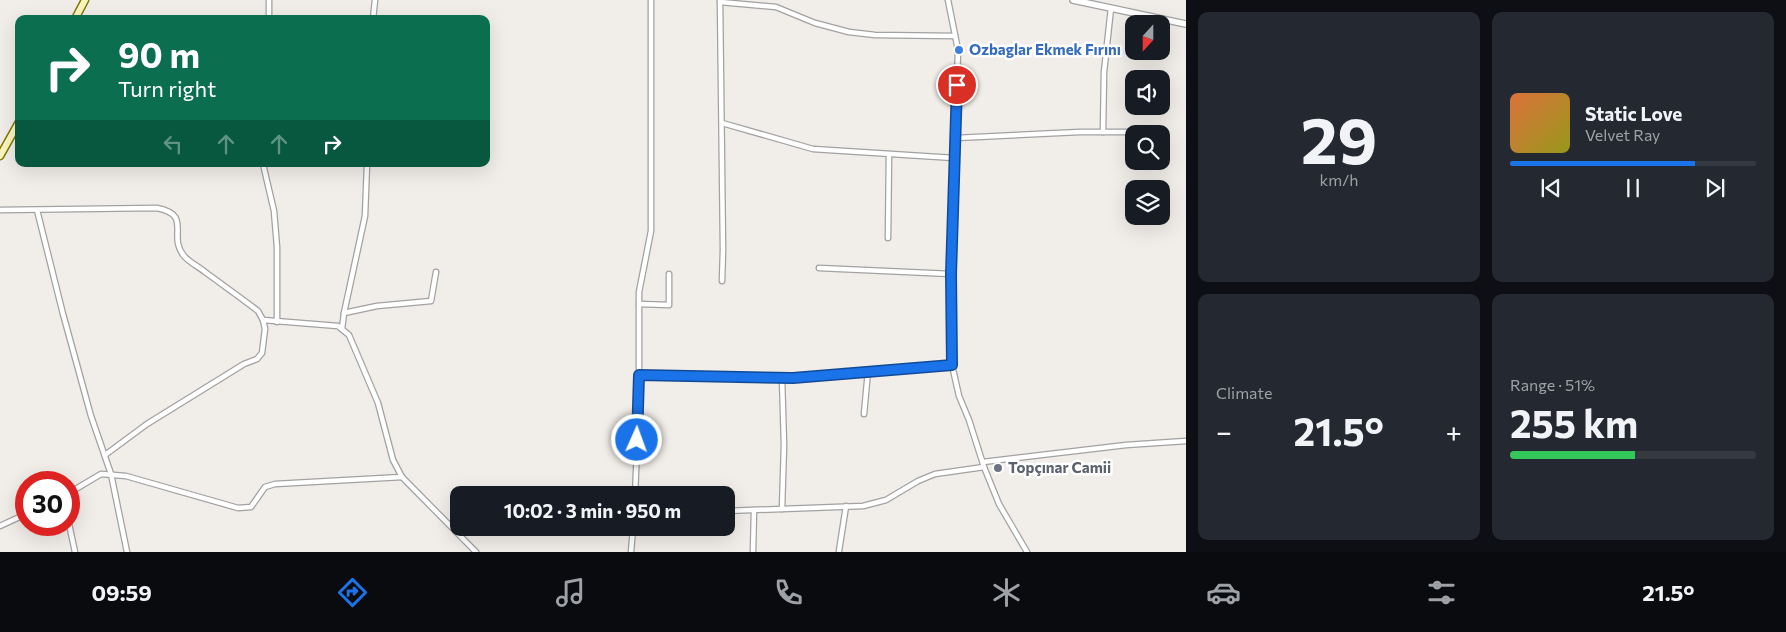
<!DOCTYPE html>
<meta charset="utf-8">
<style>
body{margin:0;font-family:Commissioner,sans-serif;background:#242831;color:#f1f3f6;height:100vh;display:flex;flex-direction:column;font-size:19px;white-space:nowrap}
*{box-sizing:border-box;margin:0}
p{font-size:16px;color:#9ea1a6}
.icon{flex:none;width:28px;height:28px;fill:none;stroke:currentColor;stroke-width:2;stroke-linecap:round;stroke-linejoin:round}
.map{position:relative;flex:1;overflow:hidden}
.details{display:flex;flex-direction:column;gap:12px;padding:12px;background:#0d0f14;width:600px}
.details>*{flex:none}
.guide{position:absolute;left:15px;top:15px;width:475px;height:152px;border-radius:10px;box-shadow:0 5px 20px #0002;background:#0b6e4f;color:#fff;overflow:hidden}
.needle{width:32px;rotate:201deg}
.tools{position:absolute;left:1125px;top:15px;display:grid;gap:10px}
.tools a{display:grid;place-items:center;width:45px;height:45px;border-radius:10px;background:#171b24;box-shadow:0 5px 20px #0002;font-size:25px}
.speed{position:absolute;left:15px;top:471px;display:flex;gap:10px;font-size:25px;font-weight:700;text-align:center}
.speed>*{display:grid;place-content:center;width:65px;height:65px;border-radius:50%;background:#171b24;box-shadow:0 5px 20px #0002;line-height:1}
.speed .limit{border:8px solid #d22;background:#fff;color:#111}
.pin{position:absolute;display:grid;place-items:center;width:42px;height:42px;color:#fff;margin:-21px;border:2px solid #fff;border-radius:50%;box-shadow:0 1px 5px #0007}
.me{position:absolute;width:55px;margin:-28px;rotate:2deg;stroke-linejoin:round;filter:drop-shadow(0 0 4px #0008)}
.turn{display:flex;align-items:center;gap:18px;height:105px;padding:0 20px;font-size:22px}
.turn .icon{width:65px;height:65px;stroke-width:2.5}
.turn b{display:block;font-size:35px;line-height:42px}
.lanes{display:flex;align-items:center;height:48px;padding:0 20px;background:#0003;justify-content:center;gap:25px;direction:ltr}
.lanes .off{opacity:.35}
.big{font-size:38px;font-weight:700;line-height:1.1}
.details .widget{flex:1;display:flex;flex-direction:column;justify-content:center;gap:8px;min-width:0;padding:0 18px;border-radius:10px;background:#242831}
.details .dial{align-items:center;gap:0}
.dial b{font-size:65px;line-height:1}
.song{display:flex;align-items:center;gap:15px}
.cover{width:60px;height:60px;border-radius:8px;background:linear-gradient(135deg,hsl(20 70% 55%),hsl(60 70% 35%))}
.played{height:5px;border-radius:2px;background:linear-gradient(90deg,#1a73e8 75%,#363941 75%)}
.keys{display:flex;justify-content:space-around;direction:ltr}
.heat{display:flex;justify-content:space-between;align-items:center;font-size:28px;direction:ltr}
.charge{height:8px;border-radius:4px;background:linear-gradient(90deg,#34c759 51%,#363941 0)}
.details .tiles{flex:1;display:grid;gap:12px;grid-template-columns:repeat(2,1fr)}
.trip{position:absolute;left:450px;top:486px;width:285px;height:50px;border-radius:10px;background:#171b24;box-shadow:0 5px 20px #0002;font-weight:700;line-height:50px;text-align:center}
.tabs{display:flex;height:80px;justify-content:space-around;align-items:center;background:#090b0e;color:#9ea1a6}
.tabs .icon{width:35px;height:35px}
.tabs .active{color:#1a73e8}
.tabs b{font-size:22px;color:#f1f3f6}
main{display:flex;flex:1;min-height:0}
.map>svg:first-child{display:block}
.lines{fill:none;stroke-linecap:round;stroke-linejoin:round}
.minor-casing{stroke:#a2a2a2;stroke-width:7}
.tertiary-casing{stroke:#a2a2a2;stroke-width:8}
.secondary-casing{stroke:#7d7704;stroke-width:9}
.minor{stroke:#fff;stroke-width:4.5}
.tertiary{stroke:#fff;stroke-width:5.5}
.secondary{stroke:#faf4bd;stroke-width:6}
.route-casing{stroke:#114b97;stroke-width:12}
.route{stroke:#1a73e8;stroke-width:9}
.shop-dot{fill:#3f7fe0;stroke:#fff;stroke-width:2}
.worship-dot{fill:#6b7280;stroke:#fff;stroke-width:2}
.labels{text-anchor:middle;stroke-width:5;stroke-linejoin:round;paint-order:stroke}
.shop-label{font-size:15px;font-weight:bold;fill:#366cbe;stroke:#fff;text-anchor:start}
.worship-label{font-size:15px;font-weight:bold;fill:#5b616d;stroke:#fff;text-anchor:start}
</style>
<main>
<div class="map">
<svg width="1186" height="552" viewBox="0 0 1186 552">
<rect width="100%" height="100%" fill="#f1ede8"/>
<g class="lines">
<defs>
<g id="minor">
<path d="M720,0L723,250L722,281"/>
<path d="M948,0L958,50L951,274L952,365L959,396L969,420L984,467L999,504L1027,552"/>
<path d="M720,2L776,7L815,23L849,32L875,35L955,36"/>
<path d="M269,19V0"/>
<path d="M373,19L375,0"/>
<path d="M722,123L813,149L954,158"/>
<path d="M1103,132L1104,72L1111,8"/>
<path d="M956,138L1080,132H1129"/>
<path d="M263,164L274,211L277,247V322"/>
<path d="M0,210L157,208C193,215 167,236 184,256C189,262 199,267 205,272C223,285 241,298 258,311L263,320L265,329L262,353L257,359L244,364L147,424L105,455"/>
<path d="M37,210L63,314L91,416L111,474L127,552"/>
<path d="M888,238L889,154"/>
<path d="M819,268L951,274"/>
<path d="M639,304L669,305V274"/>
<path d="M344,313L365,216L367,164"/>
<path d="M263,320L338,326L349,335L378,403L393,460L402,477L476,552"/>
<path d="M342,329L344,313L377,306L431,301L436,272"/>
<path d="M639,375L793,378L952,365"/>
<path d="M864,414L868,371"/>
<path d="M983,462L1126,445L1186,441"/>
<path d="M69,493L101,474L126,476L238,508L251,507L265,487L275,484L402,477"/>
<path d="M635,495L639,404V292L651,231V0"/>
<path d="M782,509L784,445L782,378"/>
<path d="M726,511L863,506L886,500L918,481L935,474L984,467"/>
<path d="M69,524L75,552"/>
<path d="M0,526L26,514"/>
<path d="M839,551L846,506"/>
<path d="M631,552L633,528"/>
<path d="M753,552L754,510"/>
</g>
<path id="tertiary" d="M1073,0L1186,24"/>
<g id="secondary">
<path d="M75,19L85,0"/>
<path d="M0,156L19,122"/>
</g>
</defs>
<!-- minor casing -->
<use href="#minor" class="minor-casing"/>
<!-- tertiary casing -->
<use href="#tertiary" class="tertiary-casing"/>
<!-- secondary casing -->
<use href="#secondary" class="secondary-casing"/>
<!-- minor -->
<use href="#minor" class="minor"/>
<!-- tertiary -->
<use href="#tertiary" class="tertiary"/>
<!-- secondary -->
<use href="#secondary" class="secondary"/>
</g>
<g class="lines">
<defs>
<path id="route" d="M637,440L639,375L793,378L952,365L951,274L957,85"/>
</defs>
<!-- route casing -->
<use href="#route" class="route-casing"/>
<!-- route -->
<use href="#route" class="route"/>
</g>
<!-- markers -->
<circle class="shop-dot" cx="959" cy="50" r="5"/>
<circle class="worship-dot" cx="998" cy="468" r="5"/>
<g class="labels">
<!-- shop labels -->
<g class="shop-label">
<text x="969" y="55">Ozbaglar Ekmek Fırını</text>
</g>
<!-- worship labels -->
<g class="worship-label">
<text x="1008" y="473">Topçınar Camii</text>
</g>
</g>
</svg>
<div class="tools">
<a><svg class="needle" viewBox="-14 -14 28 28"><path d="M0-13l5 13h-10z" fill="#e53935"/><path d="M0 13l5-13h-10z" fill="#9ea1a6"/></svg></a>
<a><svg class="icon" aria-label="sound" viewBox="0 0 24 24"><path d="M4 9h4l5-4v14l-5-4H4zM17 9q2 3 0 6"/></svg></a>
<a><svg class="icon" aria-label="search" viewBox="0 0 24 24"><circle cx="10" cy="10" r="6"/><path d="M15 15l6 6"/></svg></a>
<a><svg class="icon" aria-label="layers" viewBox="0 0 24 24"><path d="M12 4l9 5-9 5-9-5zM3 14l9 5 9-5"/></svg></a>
</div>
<div class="speed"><div class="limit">30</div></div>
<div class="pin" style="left:957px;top:85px;background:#d93025"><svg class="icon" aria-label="arrive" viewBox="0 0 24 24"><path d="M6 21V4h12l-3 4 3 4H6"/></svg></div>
<svg class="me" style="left:637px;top:440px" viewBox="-20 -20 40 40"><circle r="17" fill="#1a73e8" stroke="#fff" stroke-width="3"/><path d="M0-11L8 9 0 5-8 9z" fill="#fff"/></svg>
<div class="trip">10:02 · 3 min · 950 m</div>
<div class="guide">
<div class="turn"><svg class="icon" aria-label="right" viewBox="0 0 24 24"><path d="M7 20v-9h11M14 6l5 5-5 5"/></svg><div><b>90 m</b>Turn right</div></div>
<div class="lanes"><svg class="icon off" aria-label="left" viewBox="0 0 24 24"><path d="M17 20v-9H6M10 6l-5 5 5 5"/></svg><svg class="icon off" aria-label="ahead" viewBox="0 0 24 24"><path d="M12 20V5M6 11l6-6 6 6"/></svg><svg class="icon off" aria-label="ahead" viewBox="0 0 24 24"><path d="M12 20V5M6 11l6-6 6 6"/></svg><svg class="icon" aria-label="right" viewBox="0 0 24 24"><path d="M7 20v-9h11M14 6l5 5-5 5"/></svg></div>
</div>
</div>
<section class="details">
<div class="tiles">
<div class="widget dial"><b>29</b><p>km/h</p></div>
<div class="widget">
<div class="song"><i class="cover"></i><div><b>Static Love</b><p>Velvet Ray</p></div></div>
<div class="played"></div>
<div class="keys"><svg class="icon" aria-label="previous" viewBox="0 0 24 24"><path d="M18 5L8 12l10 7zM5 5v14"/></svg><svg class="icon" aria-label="pause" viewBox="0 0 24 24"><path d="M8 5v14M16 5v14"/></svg><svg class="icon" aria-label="next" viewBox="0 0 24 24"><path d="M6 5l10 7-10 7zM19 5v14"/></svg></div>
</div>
<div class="widget"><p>Climate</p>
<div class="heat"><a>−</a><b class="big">21.5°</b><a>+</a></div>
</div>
<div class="widget"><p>Range · 51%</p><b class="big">255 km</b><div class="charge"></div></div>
</div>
</section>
</main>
<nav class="tabs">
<b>09:59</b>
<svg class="icon active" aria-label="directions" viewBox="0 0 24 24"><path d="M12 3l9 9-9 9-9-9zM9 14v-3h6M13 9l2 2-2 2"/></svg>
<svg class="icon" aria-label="music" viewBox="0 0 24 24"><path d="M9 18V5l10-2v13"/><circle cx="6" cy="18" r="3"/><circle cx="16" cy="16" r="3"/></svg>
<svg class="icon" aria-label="phone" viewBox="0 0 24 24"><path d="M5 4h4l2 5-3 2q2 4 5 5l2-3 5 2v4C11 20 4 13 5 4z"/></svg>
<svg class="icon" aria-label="climate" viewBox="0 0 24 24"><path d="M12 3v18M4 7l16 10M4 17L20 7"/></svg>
<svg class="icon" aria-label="car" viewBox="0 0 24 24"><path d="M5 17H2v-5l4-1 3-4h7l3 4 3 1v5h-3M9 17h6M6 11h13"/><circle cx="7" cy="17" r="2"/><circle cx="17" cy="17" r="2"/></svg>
<svg class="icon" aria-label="filters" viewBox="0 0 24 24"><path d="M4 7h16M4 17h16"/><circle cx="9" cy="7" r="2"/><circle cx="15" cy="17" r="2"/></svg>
<b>21.5°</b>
</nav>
